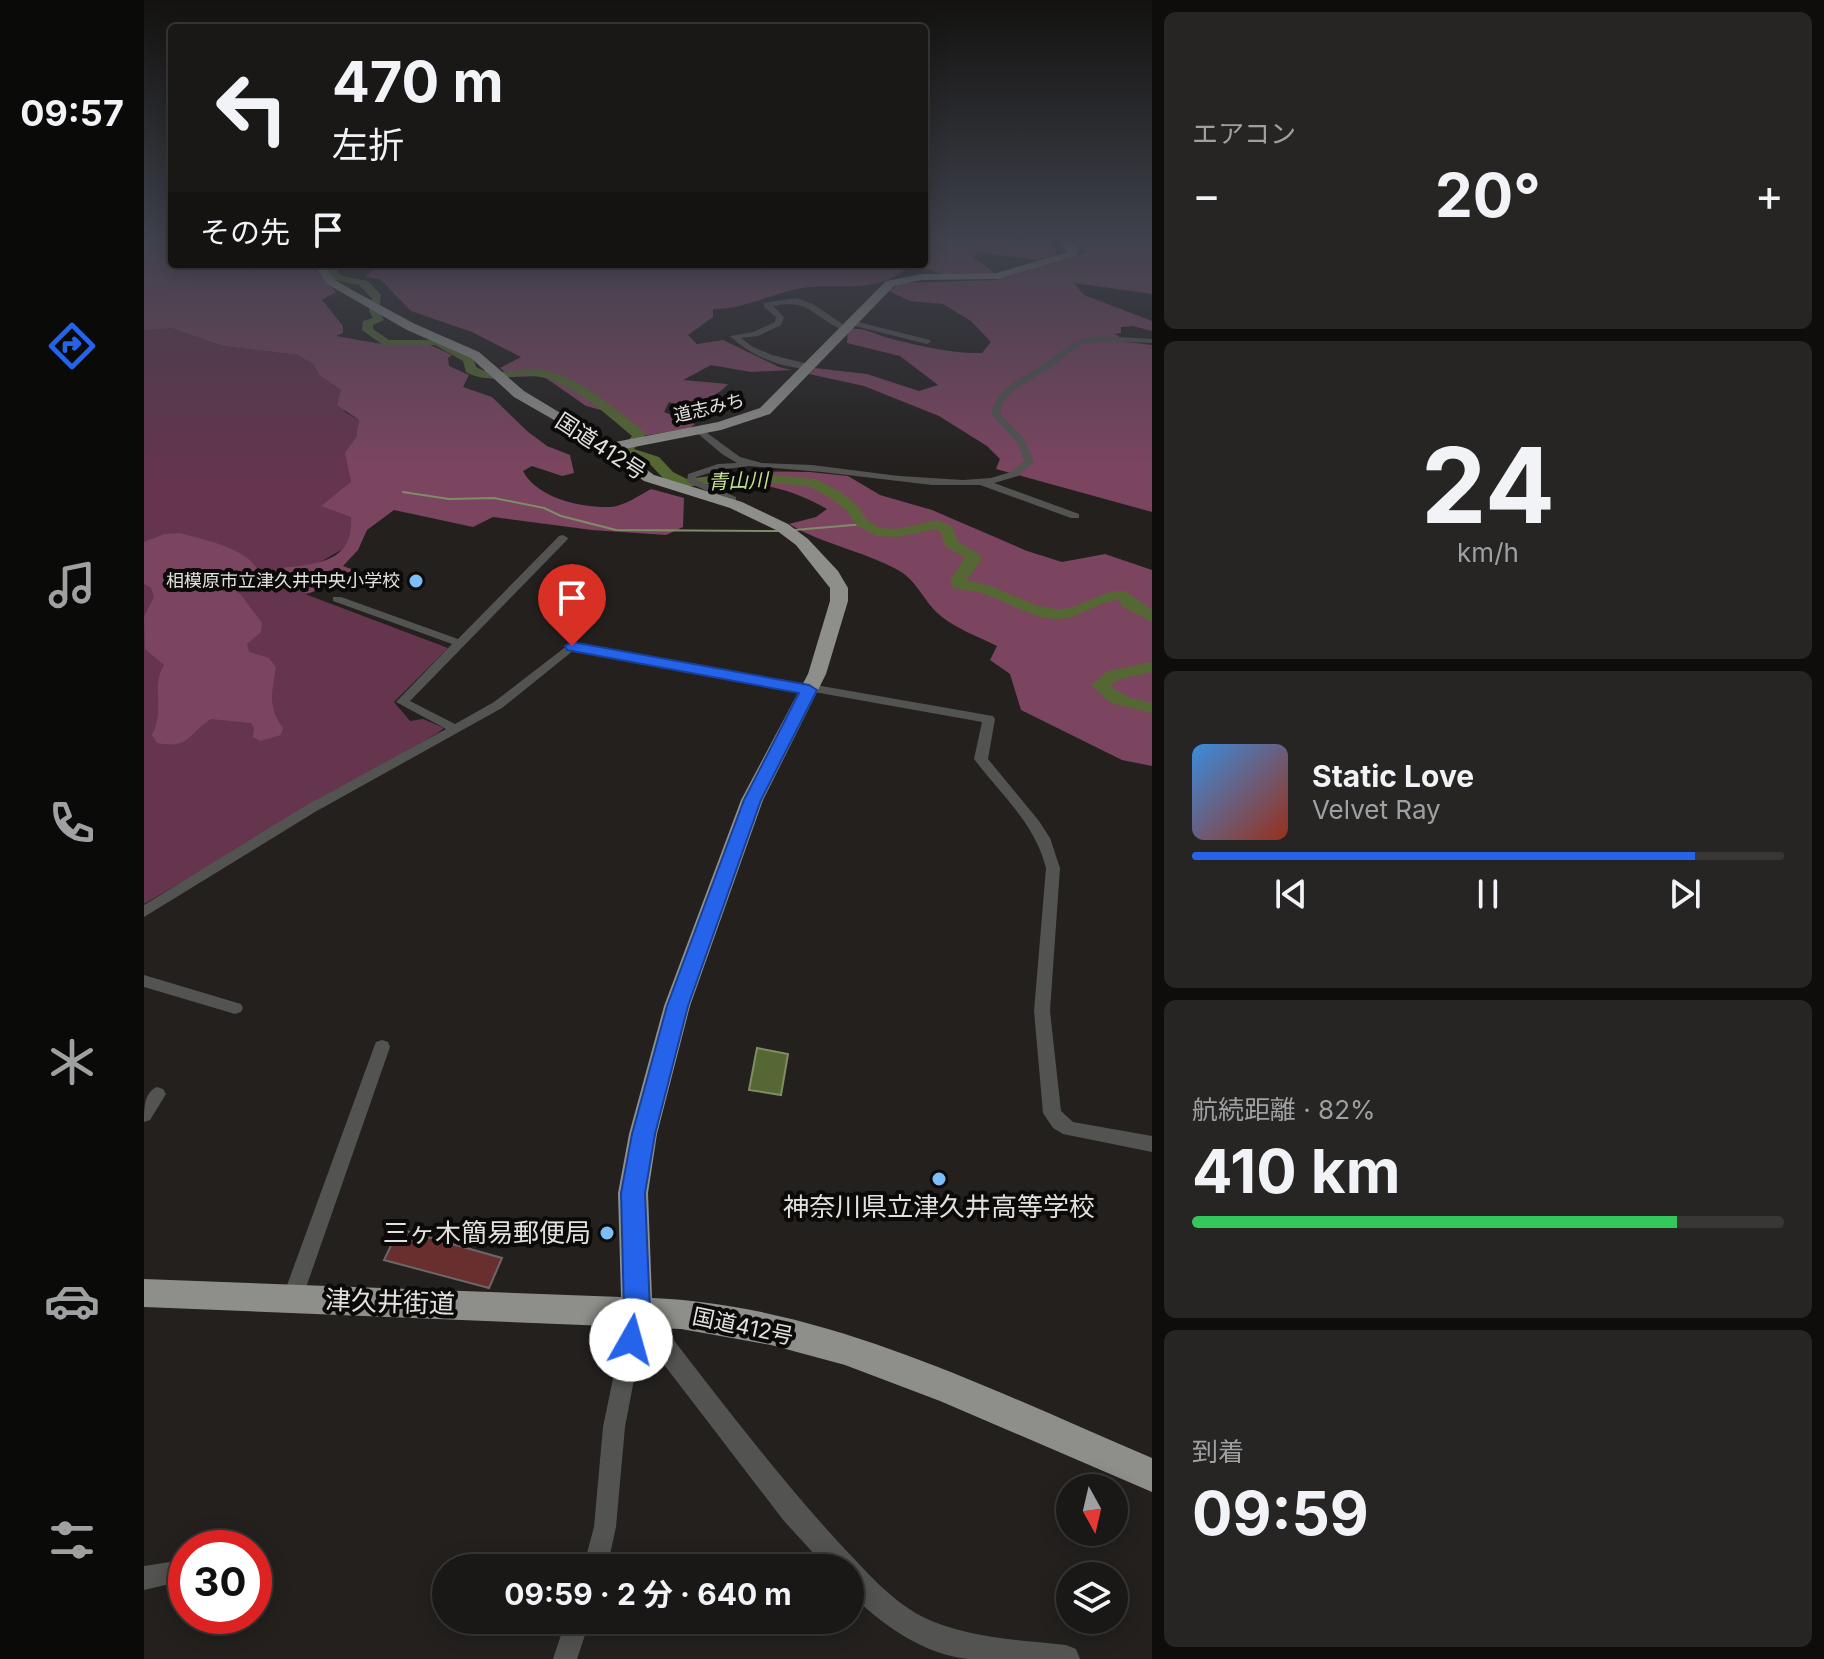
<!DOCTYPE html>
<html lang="ja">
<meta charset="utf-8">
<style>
body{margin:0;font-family:Inter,"Noto Sans JP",sans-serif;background:#272523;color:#f1f3f6;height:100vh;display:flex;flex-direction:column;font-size:30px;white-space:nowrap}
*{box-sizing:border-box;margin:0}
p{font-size:26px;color:#9fa0a1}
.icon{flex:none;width:44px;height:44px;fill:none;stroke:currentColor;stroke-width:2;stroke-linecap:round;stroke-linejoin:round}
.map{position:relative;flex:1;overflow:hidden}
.sheet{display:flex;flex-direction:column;gap:12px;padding:12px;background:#0e0d0c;width:672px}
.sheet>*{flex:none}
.top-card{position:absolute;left:24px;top:24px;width:760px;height:244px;border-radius:8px;box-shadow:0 4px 20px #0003,0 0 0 2px #383735;background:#1a1816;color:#f1f3f6;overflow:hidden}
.needle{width:52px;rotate:172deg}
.buttons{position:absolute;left:912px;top:1474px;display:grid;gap:16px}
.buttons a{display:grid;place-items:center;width:72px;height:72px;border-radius:50%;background:#1a1816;box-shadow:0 4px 20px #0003,0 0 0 2px #383735;font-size:40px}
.speed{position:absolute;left:24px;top:1530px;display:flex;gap:16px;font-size:40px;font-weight:700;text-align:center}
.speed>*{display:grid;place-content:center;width:104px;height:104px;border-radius:50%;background:#1a1816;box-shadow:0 4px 20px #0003,0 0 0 2px #383735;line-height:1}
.speed .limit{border:12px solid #d22;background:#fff;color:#111}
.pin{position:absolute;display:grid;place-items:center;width:68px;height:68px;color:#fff;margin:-82px -34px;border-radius:50% 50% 50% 0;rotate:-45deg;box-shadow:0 0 8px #0007}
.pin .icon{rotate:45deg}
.me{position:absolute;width:88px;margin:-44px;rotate:7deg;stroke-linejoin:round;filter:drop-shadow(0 0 6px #0008)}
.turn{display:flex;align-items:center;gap:28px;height:168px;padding:0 32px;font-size:36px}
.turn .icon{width:104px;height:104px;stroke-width:2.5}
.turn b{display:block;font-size:56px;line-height:68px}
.then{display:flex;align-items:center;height:76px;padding:0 32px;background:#0003;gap:16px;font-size:30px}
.big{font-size:60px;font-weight:700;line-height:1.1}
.sheet .widget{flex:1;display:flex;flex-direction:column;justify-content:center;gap:12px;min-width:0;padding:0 28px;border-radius:12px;background:#272523}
.sheet .dial{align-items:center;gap:0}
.dial b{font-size:104px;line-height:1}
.song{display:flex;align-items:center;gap:24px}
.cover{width:96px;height:96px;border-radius:12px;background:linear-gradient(135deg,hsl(210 70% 55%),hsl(10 70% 35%))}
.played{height:8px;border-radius:4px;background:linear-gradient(90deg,#2563eb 85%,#383735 85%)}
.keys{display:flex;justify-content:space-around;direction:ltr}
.heat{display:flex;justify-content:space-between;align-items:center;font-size:44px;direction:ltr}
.charge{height:12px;border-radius:6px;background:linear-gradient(90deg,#34c759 82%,#383735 0)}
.trip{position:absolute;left:288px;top:1554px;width:432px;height:80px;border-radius:40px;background:#1a1816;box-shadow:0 4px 20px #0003,0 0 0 2px #383735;font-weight:700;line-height:80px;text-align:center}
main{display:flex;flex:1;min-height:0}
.tab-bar{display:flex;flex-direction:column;width:144px;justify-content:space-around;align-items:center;background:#0a0a09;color:#9fa0a1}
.tab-bar .icon{width:56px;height:56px}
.tab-bar .current{color:#2563eb}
.tab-bar b{font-size:36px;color:#f1f3f6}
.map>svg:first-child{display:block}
.green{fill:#64354d}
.forest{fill:#7b4560}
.water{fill:#556833;stroke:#808c67;stroke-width:2}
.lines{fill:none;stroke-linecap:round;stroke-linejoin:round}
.stream{stroke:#808c67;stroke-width:2}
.river{fill:#556833;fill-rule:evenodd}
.building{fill:#682f2e;stroke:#6b6766;stroke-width:2}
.minor{fill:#535351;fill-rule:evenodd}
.tertiary{fill:#535351;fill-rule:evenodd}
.trunk{fill:#8e8e8a;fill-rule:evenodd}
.route{fill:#2563eb;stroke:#184099;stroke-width:2}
.poi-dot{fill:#7cbef9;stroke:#0b0a09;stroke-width:3}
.labels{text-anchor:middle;stroke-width:8;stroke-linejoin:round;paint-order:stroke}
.far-street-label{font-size:18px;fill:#e3e1df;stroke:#0b0a09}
.far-poi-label{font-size:18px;fill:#e3e1df;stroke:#0b0a09;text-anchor:end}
.far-water-label{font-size:20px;font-style:italic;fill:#c2e290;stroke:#0b0a09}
.street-label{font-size:22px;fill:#e3e1df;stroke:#0b0a09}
.near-poi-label{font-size:26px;fill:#e3e1df;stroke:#0b0a09}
.near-street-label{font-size:26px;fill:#e3e1df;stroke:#0b0a09}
</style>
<main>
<nav class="tab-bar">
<b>09:57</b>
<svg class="icon current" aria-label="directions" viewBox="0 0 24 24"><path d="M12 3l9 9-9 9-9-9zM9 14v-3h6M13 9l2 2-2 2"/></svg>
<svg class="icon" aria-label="music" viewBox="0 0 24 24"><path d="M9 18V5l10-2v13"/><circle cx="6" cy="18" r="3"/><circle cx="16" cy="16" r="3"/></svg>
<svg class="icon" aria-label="phone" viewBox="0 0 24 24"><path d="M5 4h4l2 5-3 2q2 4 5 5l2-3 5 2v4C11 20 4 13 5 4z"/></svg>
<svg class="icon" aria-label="climate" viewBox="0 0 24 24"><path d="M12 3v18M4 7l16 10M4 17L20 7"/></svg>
<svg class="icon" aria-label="car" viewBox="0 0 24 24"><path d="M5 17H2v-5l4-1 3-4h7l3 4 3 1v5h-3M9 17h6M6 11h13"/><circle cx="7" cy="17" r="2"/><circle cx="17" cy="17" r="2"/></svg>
<svg class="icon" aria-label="filters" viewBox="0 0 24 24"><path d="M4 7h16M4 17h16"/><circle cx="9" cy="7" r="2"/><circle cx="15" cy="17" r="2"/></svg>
</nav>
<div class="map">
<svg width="1008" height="1659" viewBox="0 0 1008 1659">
<rect width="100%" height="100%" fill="#23201e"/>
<!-- green -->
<path class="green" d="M0,327L27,328L79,346L153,355L169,364L176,376L197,390L201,412L215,420L212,437L202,453L207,482L208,536L199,549L150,577L161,594L304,648L250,702L266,721L279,719L300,728L292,734L0,904Z"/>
<!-- forest -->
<g class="forest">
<path d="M0,237H28V264L167,266L192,292L178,300L199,326V333L192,336L244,345L282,343L308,355L304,358L305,366L325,375L319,387L348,397L383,431L403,446L426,455L430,473L418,476L388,466L379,471C393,498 437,508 467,507C480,506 496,495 507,489L540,498L539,527L522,535L448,530L349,517L329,527L250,510L223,530L214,550L199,566L210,570L212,574C194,580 179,590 161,594L156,583L136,568C172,564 210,563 207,517L177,506L207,482L201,453L212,437L215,420L193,405L197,390L176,376L169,364L153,355L79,346L27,328L0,330Z"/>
<path d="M780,237H906L913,254L893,260L834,252L829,257L851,273L798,274L779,268H762C737,292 698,285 666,287C634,290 604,309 569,309V317L544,335L553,344L579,340L635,367L648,370L607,372L567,365L539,380L584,384C573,398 541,410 525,402L520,412L551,424L546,428L499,436L472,414L442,406L399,376L367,377L356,368L377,357L328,332L267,311L236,279L221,277L235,264H780Z"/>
<path d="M928,237H1008V294L930,283L940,295L1008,321V331L989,326L977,327V333L970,334L975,336V341L1008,345V512L852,469L856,459L843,446L795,416L720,386L665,374L671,368L723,374L775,391L794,385L756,356L703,343L704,329C720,327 733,335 748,339C777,346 808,354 838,353L847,342L827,321L799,304L766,301L745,291L757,283L851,280L941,252Z"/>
<path d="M609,471L666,472L704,476L736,495L788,510L883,551L918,562L961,554L1008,570V766L978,760L877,710L866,674L846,660L853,646C835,637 813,629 798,617C779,602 774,580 752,569C719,551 678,544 645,524L672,517L683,509C653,492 626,484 592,483Z"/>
<path d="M36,533C60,540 101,547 114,570L88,581L86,586L97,595L118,623L117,632L103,644L105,652L125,658L132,667C128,691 123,707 139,728L137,735L116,741L109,737L110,728L107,723L67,719C42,735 47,749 13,743L8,735C22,707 6,689 20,665L1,649L0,617L10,597L7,588L0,584V542L21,534Z"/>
</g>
<!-- water -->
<path class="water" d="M613,1048L644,1054L637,1095L605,1090Z"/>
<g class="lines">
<!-- stream -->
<g class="stream">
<path d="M259,492L305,499L350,498L400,508L417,516L472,530L634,531"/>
<path d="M650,530L721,524"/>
</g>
<!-- river -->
<g class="river">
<path d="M177,264H187L198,276L224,281L237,295L235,311L240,320L229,325V329L245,340H297L329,357L332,367C352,379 377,366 399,370C436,377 471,409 500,432L501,435L490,449L515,457L529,472L543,479L597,472L672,479L698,493L713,505L723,520L736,528L754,529L793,520L808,526L814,542L836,555L837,560L822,581C855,583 882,608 914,609C938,610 956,589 981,591L1008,610V622L979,607L975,600C954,601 938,617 916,619C889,620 865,602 840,594C830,590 820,591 809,588L806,581L821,557L802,547L796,531L791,529L754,537L733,536L713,526L703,511L688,499L664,486L597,480L541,487L519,478L505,463L477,454L475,451L488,436C463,415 430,384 397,377C370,372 347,386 322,372L319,361L291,345H239L218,330L219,321L229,318L225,311L228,298L215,285L191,280Z"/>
<path d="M1008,662V672L976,679L966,686L986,698L1008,703V713L967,703L947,685L964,671Z"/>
</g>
</g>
<!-- building -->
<path class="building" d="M255,1229L358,1258L345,1288L240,1260Z"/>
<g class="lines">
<!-- minor -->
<g class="minor">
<path d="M652,298L669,304L704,328L700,330C668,318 668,298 629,306L640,317L637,325L614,336L597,338L609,347L628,355L668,365V369C640,369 606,356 586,336L609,332L631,322L632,317L620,307V303Z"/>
<path d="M706,320L786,340L787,342L783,344L703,324V320Z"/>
<path d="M956,336L1008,339V343L965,341L937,344L907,367L867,392L858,404L856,414L880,439L890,462L874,476L850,483L935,514V518H927L836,485H788L678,472L605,466L575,470L552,477L553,480L592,497V503L587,506L582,503L583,500L543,482L544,474L574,464L593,463L578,454L552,432V428L555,427L596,457L618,463L668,465L755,476L819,480L847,478L867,472L880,461L873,442L847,414C854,385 878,379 900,364C922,349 928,339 956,336Z"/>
<path d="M419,535L424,538L423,540L266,701L311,724L350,702L428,642L661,686L666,684L849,716L851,719L844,759L895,821L906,838L916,868L906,1011L917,1111L929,1122L1008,1136V1152L919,1134L909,1128L899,1113L890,1011L902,868C891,823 857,795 830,759L838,722L670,692L665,694L430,650L358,708L171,812L0,917V905L161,806L302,729L252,702L308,644L189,601V597H197L314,639L415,536Z"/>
<path d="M0,975L97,1004L99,1008L97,1012L91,1014L0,987Z"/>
<path d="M238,1040L244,1042L246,1047L158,1299L155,1306L148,1308L141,1306L138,1299L230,1047L232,1042Z"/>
<path d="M13,1087L19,1089L22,1094L6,1120L0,1122C0,1109 0,1092 13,1087Z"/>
<path d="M493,1302L500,1304L503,1311L481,1427L472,1527L463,1568H439L450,1527L459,1427L483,1311L486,1304Z"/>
<path d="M26,1562L34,1566L38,1574L34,1582L0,1590V1566Z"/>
<path d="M422,1620H446L433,1659H409Z"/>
</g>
<!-- tertiary -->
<path class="tertiary" d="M493,1300L501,1303C565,1385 627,1469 697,1545C722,1571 746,1600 779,1617C822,1638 875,1640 922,1645L932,1649L936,1659C899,1659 860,1659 824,1659C778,1654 737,1624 706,1593V1568H683L640,1521L485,1319L482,1311L485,1303Z"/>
<!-- trunk -->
<path class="trunk" d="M912,237H923L936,250L931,256L854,279L778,280L750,286L626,414L577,430L475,450L510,475L598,502L644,524L664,539L694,571L704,588V601L682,674L619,800L546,1006L513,1134L504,1193L508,1298C683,1305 849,1391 1008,1458V1492L796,1401L701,1365L627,1345L537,1329L0,1307V1279L477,1297L474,1193L485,1134L520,1006L597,800L664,674L686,601V588L652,545L632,530L586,508L500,481L431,432L370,397L327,358L263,330L183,284L169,264H180L191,280L208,290L271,324L335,352L380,391L466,443L574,422L616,408L742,281L778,274L853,273L923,252Z"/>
</g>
<!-- sky -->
<linearGradient id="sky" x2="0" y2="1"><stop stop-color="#131210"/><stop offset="0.51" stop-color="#3f424c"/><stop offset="1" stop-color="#3f424c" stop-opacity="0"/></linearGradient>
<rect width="1008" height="469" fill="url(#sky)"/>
<!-- route -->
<path class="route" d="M428,642L665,685L673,690L617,800L544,1006L511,1134L501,1193L506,1311L497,1349L487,1353L478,1349L474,1340L480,1311L477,1193L488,1134L523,1006L600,800L655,693L423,650L421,646Z"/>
<!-- markers -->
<g class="poi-dot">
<circle cx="272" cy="581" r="8"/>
<circle cx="795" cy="1179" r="8"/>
<circle cx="463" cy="1233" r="8"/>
</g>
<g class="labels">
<!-- far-street labels -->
<g class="far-street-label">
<text transform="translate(565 408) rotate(-13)" y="6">道志みち</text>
</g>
<!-- far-poi labels -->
<g class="far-poi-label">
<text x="256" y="587">相模原市立津久井中央小学校</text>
</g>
<!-- far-water labels -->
<g class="far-water-label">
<text transform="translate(594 481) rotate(-2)" y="7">青山川</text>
</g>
<!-- street labels -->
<g class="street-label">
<text transform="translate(457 446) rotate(33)" y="8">国道412号</text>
<text transform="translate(599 1326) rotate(12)" y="8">国道412号</text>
</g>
<!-- near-poi labels -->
<g class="near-poi-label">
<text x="795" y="1216">神奈川県立津久井高等学校</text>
<text x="447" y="1242" text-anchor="end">三ヶ木簡易郵便局</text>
</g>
<!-- near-street labels -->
<g class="near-street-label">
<text transform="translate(246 1302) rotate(2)" y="9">津久井街道</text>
</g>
</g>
</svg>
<div class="buttons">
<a><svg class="needle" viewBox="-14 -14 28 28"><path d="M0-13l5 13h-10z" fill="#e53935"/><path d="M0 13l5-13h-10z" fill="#9fa0a1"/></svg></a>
<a><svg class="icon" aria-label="layers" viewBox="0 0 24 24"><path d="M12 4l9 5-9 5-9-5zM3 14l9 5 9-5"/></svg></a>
</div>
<div class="speed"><div class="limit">30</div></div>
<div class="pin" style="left:428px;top:646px;background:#d93025"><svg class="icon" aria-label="arrive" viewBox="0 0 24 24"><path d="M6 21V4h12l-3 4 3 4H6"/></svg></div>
<svg class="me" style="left:487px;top:1340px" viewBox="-20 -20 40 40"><circle r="19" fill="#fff"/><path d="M0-13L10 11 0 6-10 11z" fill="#2563eb"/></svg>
<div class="trip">09:59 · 2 分 · 640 m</div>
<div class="top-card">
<div class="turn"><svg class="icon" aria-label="left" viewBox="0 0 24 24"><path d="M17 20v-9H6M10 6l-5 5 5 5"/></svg><div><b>470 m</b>左折</div></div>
<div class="then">その先<svg class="icon" aria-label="arrive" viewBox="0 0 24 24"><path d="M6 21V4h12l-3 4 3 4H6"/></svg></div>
</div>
</div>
<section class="sheet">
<div class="widget"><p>エアコン</p>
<div class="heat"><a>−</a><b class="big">20°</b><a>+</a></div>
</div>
<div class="widget dial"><b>24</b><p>km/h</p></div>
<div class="widget">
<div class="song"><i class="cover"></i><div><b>Static Love</b><p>Velvet Ray</p></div></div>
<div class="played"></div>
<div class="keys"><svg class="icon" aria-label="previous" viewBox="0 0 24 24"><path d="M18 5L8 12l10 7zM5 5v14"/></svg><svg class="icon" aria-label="pause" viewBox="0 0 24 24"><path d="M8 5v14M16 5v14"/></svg><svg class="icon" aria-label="next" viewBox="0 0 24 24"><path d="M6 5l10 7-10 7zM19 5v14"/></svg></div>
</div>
<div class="widget"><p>航続距離 · 82%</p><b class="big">410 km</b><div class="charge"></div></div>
<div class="widget"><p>到着</p><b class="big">09:59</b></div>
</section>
</main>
